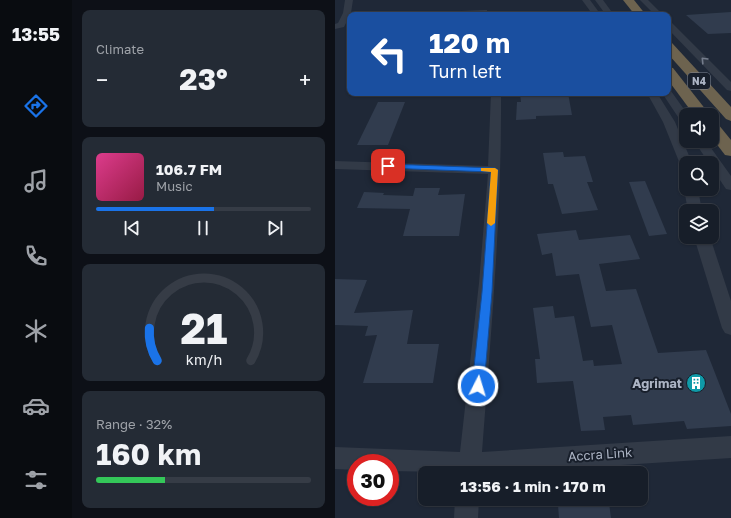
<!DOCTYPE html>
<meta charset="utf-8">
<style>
body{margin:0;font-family:"Golos Text",sans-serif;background:#242b35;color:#f1f3f6;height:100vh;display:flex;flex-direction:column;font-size:15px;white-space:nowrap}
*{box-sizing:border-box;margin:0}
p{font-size:13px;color:#9ea2a8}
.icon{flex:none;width:22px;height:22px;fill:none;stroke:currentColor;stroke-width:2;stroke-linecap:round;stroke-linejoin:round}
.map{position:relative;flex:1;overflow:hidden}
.details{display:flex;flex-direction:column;gap:10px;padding:10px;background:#0d1017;width:263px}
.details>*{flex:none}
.top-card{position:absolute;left:12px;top:12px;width:324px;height:84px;border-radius:8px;box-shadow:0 1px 3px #0004,0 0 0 1px #363c46;background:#1a4fa0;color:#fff;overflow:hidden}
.tools{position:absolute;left:344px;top:108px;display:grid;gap:8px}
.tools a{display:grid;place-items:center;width:40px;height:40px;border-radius:8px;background:#171e29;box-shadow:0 1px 3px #0004,0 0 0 1px #363c46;font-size:20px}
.speed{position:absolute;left:12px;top:454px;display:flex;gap:8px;font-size:20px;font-weight:700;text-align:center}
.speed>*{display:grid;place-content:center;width:52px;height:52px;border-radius:50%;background:#171e29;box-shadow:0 1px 3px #0004,0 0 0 1px #363c46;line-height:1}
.speed .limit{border:6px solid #d22;background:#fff;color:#111}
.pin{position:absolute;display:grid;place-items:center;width:34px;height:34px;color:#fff;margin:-17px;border-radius:8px;box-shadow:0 2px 6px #0006}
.me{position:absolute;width:44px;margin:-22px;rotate:5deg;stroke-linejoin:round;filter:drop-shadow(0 0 3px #0008)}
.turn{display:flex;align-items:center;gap:14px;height:84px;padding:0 16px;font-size:18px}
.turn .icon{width:52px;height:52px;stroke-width:2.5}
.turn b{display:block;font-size:28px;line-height:34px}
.big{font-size:30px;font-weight:700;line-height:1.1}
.details .widget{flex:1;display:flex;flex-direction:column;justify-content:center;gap:6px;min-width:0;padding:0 14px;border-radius:8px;background:#242b35}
.details .dial{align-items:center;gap:0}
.dial svg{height:104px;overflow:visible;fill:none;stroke:#363c46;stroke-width:7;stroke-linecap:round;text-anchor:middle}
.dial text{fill:#f1f3f6;stroke:none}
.song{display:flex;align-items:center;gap:12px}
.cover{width:48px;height:48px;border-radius:6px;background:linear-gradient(135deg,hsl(330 70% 55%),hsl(340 70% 35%))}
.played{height:4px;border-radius:2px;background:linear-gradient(90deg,#1a73e8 55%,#363c46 55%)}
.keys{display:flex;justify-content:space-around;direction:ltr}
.heat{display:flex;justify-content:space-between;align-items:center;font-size:22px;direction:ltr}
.charge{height:6px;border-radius:3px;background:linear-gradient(90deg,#34c759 32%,#363c46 0)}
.trip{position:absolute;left:83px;top:466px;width:230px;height:40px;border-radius:8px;background:#171e29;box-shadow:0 1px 3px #0004,0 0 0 1px #363c46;font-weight:700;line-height:40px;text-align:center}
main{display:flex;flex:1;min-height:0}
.dock{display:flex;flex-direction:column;width:72px;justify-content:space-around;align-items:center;background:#090c10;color:#9ea2a8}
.dock .icon{width:28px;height:28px}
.dock .active{color:#1a73e8}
.dock b{font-size:18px;color:#f1f3f6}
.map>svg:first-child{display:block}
.building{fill:#313c4e}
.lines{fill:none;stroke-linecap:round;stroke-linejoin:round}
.street{fill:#323a47;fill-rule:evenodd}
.highway{fill:#6d634f;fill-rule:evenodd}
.oneway{stroke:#757d8c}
.route{fill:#1a73e8;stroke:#114b97}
.slow{fill:#f59e0b}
.labels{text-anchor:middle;stroke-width:4;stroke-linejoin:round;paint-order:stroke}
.shield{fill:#181f2b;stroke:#808796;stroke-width:1}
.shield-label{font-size:10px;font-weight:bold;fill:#acb4c4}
.near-poi-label{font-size:13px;font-weight:bold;fill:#acb4c4;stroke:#181f2b;text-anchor:end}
.near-street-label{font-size:13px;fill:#acb4c4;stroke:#181f2b}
</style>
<main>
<nav class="dock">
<b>13:55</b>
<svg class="icon active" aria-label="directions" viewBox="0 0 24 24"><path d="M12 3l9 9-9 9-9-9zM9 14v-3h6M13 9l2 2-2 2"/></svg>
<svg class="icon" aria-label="music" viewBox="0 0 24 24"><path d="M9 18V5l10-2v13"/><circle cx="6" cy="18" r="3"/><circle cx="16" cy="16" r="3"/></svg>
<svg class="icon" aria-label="phone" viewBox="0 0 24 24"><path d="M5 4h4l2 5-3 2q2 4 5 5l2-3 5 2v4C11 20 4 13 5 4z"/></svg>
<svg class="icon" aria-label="climate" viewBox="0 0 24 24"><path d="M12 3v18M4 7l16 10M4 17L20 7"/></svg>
<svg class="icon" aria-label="car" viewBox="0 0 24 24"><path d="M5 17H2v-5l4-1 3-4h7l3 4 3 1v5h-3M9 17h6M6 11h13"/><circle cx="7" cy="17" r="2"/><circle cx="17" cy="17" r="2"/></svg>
<svg class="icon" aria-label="filters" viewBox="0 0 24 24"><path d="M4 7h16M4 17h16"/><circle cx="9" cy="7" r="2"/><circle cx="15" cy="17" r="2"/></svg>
</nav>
<section class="details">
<div class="widget"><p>Climate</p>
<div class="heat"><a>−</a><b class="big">23°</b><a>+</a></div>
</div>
<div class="widget">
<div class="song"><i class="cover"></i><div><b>106.7 FM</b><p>Music</p></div></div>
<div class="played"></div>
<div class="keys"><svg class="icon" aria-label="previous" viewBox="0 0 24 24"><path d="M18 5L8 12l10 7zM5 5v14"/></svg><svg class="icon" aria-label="pause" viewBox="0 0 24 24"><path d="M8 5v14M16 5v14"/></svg><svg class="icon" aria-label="next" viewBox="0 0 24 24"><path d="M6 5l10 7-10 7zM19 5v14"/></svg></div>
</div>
<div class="widget dial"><svg viewBox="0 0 100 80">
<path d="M14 69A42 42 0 1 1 86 69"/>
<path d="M14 69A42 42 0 0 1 8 44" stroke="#1a73e8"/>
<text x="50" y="56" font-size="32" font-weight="700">21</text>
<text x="50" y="72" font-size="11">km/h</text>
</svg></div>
<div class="widget"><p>Range · 32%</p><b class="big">160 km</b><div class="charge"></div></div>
</section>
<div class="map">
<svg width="396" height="518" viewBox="0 0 396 518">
<rect width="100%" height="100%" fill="#1f2837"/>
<!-- building -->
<g class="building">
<path d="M396,12V33L373,34L351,15Z"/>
<path d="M185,93H233L237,115L201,116V119L181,120L182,102H186Z"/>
<path d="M43,102H70L53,145H22Z"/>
<path d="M228,152L229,157L250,156L258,182H252L263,210L227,214L218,184H213L208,153Z"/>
<path d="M310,181L332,234L314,236L294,182Z"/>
<path d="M80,188H105L103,195L130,194L124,236H68L75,209L22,208L29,192L49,193L48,195L78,196Z"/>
<path d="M241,230L244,240L295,235L305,259L264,264L271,291L301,289L323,353L371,350L396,414V426L352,429L349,421L298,425L296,415L268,417L270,430L246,431L238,381L202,383L200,359H205L198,308L218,306L220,318L239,316L248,361L258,360L259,366L287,364L277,325L256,327L244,274L221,276L217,253L207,255L202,234Z"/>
<path d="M0,279L32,280L19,313L78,310L72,344H104L98,383H28L42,335L30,336L33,326L0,325Z"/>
<path d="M274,503L276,518H224L223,505Z"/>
</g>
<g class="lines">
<!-- street -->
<g class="street">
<path d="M10,0H18L16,13L9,27L0,29V24L3,23L8,13Z"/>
<path d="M247,0H255L266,15H258Z"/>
<path d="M260,0H268L279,15H271Z"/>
<path d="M305,0H313L328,15H320Z"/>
<path d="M149,10H152V14L77,15L81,13Z"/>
<path d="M333,22H336L396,82V91L392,90L333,29Z"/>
<path d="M333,90L336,91L353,115H351V124L347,123L327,93H333Z"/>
<path d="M156,93H166C167,213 156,332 147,452L396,436V458L163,473L55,471V463H21V470L0,469V447L125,452L144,283L153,174L0,169V161L153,166Z"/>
<path d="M312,93H322L340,122L357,163H351V168L346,167L345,164L328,122Z"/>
<path d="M359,141H371L396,176V190L391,189L377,168V163H374Z"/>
<path d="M351,186V189H363L367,211H353L349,189Z"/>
<path d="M359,237H375L396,301V335L390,333L387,328Z"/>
<path d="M120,499H144L143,518H119Z"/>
</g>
<!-- highway -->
<g class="highway">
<path d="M288,0H299L311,15H300Z"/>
<path d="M333,42L337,43L396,107V121L391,119L333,54Z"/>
<path d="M333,67L338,68L375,115H359L333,80Z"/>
<path d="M377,122L383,124L396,140V156L390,155L377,138Z"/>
</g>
</g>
<!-- one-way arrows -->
<defs><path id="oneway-chevron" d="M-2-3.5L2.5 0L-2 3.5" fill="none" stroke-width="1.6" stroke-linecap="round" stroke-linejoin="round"/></defs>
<use class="oneway" href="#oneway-chevron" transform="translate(369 60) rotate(-134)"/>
<!-- route -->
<path class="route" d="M53,164L160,168L163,170L157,292L149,386L147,389L143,391L139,389L137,386L147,292L156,172L50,168V165Z"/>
<!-- slow -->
<path class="slow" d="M146,168H160L163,170L160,223L156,226L152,223L156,172L146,171Z"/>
<!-- icons -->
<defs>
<symbol id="building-disc" viewBox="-11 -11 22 22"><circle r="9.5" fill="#0f9aa8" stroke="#181f2b"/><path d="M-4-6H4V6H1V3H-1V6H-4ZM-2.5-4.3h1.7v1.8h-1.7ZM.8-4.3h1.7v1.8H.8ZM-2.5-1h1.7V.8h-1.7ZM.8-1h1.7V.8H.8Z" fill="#fff"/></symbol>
</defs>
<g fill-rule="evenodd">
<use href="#building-disc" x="350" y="372" width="22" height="22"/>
</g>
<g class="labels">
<!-- shield labels -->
<rect class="shield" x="353" y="73" width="22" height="16" rx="3"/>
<g class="shield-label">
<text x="364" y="85">N4</text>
</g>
<!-- near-poi labels -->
<g class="near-poi-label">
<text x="347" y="388">Agrimat</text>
</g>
<!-- near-street labels -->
<g class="near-street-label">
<text transform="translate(265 454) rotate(-4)" y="5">Accra Link</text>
</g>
</g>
</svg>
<div class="tools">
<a><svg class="icon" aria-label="sound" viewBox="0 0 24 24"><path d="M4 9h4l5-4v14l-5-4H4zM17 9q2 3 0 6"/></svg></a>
<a><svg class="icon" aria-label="search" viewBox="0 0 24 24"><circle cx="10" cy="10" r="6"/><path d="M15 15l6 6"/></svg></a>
<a><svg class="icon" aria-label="layers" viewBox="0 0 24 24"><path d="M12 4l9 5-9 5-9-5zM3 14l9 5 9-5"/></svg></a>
</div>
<div class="speed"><div class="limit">30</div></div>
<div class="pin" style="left:53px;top:166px;background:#d93025"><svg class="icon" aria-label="arrive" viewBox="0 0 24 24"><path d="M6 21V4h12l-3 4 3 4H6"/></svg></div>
<svg class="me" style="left:143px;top:386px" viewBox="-20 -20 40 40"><circle r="17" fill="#1a73e8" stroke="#fff" stroke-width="3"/><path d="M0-11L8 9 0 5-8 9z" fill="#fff"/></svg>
<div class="trip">13:56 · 1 min · 170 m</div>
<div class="top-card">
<div class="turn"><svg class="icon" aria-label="left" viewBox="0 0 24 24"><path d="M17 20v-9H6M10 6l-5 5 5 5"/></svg><div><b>120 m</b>Turn left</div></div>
</div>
</div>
</main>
